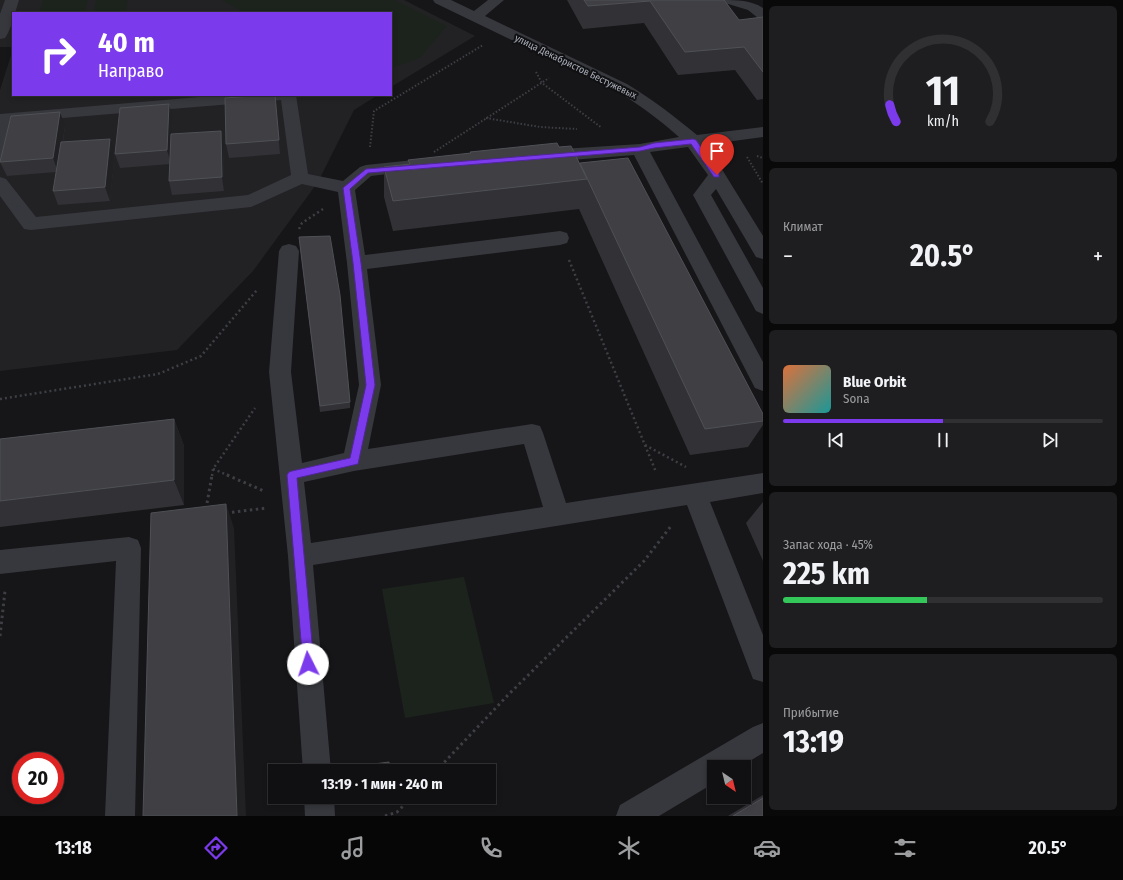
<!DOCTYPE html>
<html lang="ru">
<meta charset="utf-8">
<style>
body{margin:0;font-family:"Fira Sans Condensed",sans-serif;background:#1e1e20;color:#f1f3f6;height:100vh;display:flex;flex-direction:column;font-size:15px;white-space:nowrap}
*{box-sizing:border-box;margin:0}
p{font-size:13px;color:#9c9d9f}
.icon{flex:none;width:22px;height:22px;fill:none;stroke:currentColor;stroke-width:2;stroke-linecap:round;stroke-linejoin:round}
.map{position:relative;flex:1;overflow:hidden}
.side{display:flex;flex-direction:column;gap:6px;padding:6px;background:#09090a;width:360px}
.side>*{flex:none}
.guide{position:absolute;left:12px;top:12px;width:380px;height:84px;border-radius:0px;box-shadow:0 2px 6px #0003,0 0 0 1px #303032;background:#7c3aed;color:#fff;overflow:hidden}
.needle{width:26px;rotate:145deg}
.controls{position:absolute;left:707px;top:760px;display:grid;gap:8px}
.controls a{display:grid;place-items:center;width:44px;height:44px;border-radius:0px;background:#101012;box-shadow:0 2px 6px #0003,0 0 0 1px #303032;font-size:20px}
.speed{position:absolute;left:12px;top:752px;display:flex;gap:8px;font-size:20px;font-weight:700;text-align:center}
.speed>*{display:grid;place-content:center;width:52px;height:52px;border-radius:50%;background:#101012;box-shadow:0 2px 6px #0003,0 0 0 1px #303032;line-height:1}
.speed .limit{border:6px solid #d22;background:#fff;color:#111}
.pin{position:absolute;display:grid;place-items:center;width:34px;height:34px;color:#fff;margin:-41px -17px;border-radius:50% 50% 50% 0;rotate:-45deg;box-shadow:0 0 4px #0007}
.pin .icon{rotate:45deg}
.me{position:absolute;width:44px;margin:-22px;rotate:356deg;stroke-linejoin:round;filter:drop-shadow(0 0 3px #0008)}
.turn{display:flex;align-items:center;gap:14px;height:84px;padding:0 20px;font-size:18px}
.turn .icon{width:52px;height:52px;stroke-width:2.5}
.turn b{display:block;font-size:28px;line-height:34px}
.big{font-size:30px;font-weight:700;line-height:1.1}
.side .tile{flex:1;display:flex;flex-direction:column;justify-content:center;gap:6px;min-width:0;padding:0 14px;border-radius:6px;background:#1e1e20}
.side .dial{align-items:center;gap:0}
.dial svg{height:104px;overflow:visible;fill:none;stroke:#303032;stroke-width:7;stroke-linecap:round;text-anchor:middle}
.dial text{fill:#f1f3f6;stroke:none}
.song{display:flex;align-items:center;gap:12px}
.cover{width:48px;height:48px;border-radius:6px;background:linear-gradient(135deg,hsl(20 70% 55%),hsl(180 70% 35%))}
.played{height:4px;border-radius:2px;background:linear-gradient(90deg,#7c3aed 50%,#303032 50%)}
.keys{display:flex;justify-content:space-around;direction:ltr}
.heat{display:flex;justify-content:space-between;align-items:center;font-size:22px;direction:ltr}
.charge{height:6px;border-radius:3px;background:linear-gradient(90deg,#34c759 45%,#303032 0)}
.trip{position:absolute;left:268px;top:764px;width:228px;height:40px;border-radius:0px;background:#101012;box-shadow:0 2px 6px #0003,0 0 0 1px #303032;font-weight:700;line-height:40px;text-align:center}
.menu{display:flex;height:64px;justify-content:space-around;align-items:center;background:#060607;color:#9c9d9f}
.menu .icon{width:28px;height:28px}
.menu .on{color:#7c3aed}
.menu b{font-size:18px;color:#f1f3f6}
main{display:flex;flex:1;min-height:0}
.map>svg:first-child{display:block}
.built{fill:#222225}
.green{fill:#1c231d}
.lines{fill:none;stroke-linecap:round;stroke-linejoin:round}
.path-far2{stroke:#3d3f44;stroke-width:2;stroke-dasharray:1.5 2;stroke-linecap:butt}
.path-far1{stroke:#3d3f44;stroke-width:2.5;stroke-dasharray:2 3;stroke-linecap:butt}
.path{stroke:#3d3f44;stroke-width:3;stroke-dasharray:2.5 3.5;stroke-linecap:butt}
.minor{fill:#37383d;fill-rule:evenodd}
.wall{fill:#323236}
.shaded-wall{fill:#212124}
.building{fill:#3f3f44;stroke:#4f5156}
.route{fill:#7c3aed;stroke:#51269a}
.labels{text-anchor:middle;stroke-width:4;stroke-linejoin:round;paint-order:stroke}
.far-street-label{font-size:10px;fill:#a8adb8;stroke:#111113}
</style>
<main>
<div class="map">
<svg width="763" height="816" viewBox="0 0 763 816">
<rect width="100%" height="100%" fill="#161618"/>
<!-- built -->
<g class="built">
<path d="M0,0H404L475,36L391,87V13H13V47H0Z"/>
<path d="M13,49V95H378L354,110L318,182L253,271L177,350L0,371V90Z"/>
</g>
<!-- green -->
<g class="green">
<path d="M43,0H88L85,13H39Z"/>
<path d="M96,0H128L126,13H94Z"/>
<path d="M222,0H395L447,26L420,58L391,68V13H245Z"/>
<path d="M464,577L494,703L405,718L382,589Z"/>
</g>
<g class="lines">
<!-- path-far2 -->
<g class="path-far2">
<path d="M536,72L542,83L602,128"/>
<path d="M486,118L540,127L577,129"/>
<path d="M370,147L374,111L483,45"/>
<path d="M434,152L549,78"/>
<path d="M757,156L763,158"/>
<path d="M747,157L763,184"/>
</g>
<!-- path-far1 -->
<g class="path-far1">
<path d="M299,229L302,223L323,209"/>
<path d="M569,260L656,472"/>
<path d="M0,399L158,374L201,356L257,290"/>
<path d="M645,445L686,467"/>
<path d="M213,469L230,476"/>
<path d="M212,476L213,469L255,408"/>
</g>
<!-- path -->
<g class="path">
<path d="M227,475L264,491"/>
<path d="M206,509L212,475"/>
<path d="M226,513L267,508"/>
<path d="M0,636L5,591"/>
<path d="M436,771L508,695L644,561L671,526"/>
<path d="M385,816L397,812L412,797"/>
</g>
<!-- minor -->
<g class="minor">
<path d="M5,0H19L15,13H13C13,21 10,31 5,38L0,39V14Z"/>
<path d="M433,0H451L474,11L488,0H504L485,16L627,84C652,99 674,116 697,135L763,127V137L704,145L723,171L763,236V259L756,257L716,189L711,195L763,288V314L756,311L693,195L708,175L688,147L650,152L763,362V391L755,388L634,155L546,162L540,160L537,156L540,152L546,150L640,144L679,137C659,119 638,104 615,90L435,3Z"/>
<path d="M723,0C737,0 751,0 763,8V19L758,18L748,10L725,3Z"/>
<path d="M223,95H296L308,174L343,181L360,167L366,165L414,160L420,162L423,166L420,170L371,176L355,190L365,255L560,231L567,233L569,238L567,243L560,245L367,269L381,385L368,449L532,424L540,426L543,433L566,503L763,473V493L710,502L763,635V682L753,679L687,505L313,565L331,771H303L288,556L269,372L279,251L282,246L289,244L296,246L299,251L291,372L302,463L344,453L359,385L347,263L338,192L302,184L251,207L31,230L24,229L0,196V177L6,179L36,217L248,195L291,175L281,100L14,122L9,156L6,160L0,162V114ZM524,444L543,507L311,543L304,482L354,471Z"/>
<path d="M129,537L138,540L141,548L135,816H105L116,561L0,574V550Z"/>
<path d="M763,723V753L740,767H714V783L659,816H616L620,805L753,727Z"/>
<path d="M304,797H334L335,816H305Z"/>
</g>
</g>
<!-- wall -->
<g class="wall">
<path d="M567,0H724L739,20L763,17V99L757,100L735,70L678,75L644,23L583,29Z"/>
<path d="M276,108L280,154L229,158L226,144Z"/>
<path d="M173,118L172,134L223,144L224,191L172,195L169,181L170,164L120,168L115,154Z"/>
<path d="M65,126L63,142L115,152L110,201L58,205L53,191L56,172L7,176L0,162Z"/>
<path d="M559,147L579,164L763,414V425L748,447L690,455L579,209L393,231L384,197V167L408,164V160L470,154V152Z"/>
<path d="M299,237L350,402V408L320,412Z"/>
<path d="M174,419L184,446V505L0,527V439Z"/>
<path d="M763,502V561L746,523Z"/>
<path d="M763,795V816H728Z"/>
<path d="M339,797H374L340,802Z"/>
</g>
<!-- shaded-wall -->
<g class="shaded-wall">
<path d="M169,104L173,118L171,164L167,150Z"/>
<path d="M60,112L65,126L58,172L53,158Z"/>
<path d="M221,131L223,144L224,191L222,177Z"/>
<path d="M110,139L115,152L110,201L105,187Z"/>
<path d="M174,419L184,446V505L174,480Z"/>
<path d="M226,504L234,528L246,816H237Z"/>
</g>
<!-- building -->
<g class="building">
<path d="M584,0H724L739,20L763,17V72L744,47L685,52L650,1L588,6Z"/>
<path d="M267,95H275L279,140L226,144L225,98Z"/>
<path d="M169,104L167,150L115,154L120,108Z"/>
<path d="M60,112L53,158L0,162L11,116Z"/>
<path d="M221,131L222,177L169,181L171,134Z"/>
<path d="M110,139L105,187L53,191L61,142Z"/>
<path d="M557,143L559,147L571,146L587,179L393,201L384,167L410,164L408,160L471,153L470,152Z"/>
<path d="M628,158L763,414V421L705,429L580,163Z"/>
<path d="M330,236L340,295L350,402L320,406L299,237Z"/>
<path d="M174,419V480L0,501V439Z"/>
<path d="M226,504L237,816H143L151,513Z"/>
<path d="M389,762L390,771H337V769Z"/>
<path d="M339,797H357L340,800Z"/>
<path d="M763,798V816H733Z"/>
</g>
<!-- route -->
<path class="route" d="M693,139L696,140L719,173V177H714L691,144L654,148L640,151L368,173L350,189L361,263L375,385L358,464L297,478L314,664L312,667L308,669L304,667L303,664L287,475L289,472L292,471L350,458L366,385L353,263L343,188L344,187L366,169L640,147L654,143Z"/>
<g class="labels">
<!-- far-street labels -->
<g class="far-street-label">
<text transform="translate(576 66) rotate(26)" y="4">улица Декабристов Бестужевых</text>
</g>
</g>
</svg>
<div class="controls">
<a><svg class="needle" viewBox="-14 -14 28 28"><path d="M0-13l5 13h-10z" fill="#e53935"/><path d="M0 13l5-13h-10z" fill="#9c9d9f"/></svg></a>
</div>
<div class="speed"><div class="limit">20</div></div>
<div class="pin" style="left:717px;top:175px;background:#d93025"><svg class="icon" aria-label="arrive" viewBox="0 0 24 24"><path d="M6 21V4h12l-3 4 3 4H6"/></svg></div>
<svg class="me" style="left:308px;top:664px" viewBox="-20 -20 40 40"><circle r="19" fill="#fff"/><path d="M0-13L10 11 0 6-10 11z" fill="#7c3aed"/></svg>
<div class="trip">13:19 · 1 мин · 240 m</div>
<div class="guide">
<div class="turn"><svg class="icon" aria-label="right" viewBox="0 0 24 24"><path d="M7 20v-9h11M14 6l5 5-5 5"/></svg><div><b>40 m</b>Направо</div></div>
</div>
</div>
<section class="side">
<div class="tile dial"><svg viewBox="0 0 100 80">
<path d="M14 69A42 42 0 1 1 86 69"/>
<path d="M14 69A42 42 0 0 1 9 56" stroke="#7c3aed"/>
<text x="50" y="56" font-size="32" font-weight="700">11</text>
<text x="50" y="72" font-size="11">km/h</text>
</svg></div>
<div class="tile"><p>Климат</p>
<div class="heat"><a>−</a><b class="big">20.5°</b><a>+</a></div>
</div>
<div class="tile">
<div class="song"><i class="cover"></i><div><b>Blue Orbit</b><p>Sona</p></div></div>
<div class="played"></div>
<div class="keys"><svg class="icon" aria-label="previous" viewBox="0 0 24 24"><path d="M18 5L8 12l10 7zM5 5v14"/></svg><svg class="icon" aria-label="pause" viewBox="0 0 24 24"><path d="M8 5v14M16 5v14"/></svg><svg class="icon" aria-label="next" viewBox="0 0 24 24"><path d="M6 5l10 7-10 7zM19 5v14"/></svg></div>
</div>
<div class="tile"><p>Запас хода · 45%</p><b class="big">225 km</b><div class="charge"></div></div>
<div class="tile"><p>Прибытие</p><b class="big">13:19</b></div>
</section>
</main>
<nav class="menu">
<b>13:18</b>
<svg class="icon on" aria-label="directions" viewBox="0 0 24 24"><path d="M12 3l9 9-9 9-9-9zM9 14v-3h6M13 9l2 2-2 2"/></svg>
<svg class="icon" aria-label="music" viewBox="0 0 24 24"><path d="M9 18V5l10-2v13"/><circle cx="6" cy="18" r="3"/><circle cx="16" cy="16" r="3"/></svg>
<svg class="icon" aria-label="phone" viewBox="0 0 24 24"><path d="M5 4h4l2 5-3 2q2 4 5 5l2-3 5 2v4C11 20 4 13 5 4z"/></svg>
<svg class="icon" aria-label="climate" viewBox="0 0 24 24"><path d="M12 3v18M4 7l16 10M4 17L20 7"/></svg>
<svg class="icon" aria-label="car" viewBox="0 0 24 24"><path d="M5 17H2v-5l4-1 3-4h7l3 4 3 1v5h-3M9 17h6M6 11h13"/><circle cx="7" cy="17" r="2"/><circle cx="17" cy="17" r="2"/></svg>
<svg class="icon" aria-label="filters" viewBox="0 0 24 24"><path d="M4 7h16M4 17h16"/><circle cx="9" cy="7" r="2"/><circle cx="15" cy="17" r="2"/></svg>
<b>20.5°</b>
</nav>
